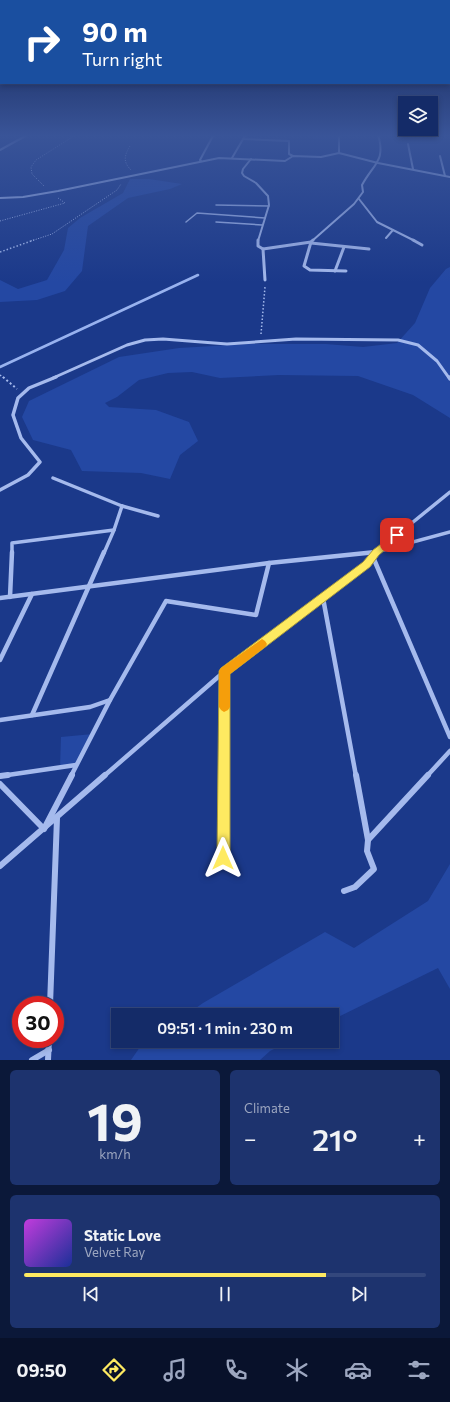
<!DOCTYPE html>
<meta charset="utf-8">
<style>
body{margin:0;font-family:Commissioner,sans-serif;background:#1d336e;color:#f1f3f6;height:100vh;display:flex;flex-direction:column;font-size:15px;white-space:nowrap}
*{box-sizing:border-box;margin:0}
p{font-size:13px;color:#9da7c0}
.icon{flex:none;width:22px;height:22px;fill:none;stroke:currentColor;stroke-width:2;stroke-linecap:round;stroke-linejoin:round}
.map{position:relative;height:1060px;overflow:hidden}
.sheet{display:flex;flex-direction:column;gap:10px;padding:10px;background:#0b1839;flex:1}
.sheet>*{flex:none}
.banner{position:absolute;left:0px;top:0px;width:450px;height:84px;box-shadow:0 2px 6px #0003,0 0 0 1px #33477c;background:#1a4fa0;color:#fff;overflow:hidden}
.buttons{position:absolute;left:398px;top:96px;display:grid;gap:8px}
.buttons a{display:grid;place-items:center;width:40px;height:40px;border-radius:0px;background:#142b68;box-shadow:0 2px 6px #0003,0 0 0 1px #33477c;font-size:20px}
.speed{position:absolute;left:12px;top:996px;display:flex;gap:8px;font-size:20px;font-weight:700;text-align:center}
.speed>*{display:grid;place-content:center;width:52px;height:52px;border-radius:50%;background:#142b68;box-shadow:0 2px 6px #0003,0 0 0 1px #33477c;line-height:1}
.speed .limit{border:6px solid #d22;background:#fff;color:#111}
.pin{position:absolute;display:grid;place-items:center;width:34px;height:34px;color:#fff;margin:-17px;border-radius:8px;box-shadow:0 2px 6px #0006}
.me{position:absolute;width:44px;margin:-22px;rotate:0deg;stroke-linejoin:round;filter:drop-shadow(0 0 3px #0008)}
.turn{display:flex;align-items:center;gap:14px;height:84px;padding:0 16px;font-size:18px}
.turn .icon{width:52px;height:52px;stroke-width:2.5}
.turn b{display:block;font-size:28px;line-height:34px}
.big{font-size:30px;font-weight:600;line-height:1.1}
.sheet .tile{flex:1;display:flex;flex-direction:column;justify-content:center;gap:6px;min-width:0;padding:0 14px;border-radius:6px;background:#1d336e}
.sheet .dial{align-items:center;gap:0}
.dial b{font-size:52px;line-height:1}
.song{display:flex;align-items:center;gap:12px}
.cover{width:48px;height:48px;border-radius:6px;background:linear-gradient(135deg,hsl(290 70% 55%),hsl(230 70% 35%))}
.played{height:4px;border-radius:2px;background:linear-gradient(90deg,#feea61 75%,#33477c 75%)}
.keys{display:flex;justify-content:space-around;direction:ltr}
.heat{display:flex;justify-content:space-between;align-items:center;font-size:22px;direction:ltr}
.sheet .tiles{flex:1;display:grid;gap:10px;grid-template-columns:1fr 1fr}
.tile:last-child{grid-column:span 2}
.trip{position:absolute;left:111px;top:1008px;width:228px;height:40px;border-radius:0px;background:#142b68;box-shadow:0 2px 6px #0003,0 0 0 1px #33477c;font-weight:600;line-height:40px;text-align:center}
.tabs{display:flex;height:64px;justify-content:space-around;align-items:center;background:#08112a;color:#9da7c0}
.tabs .icon{width:28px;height:28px}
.tabs .selected{color:#feea61}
.tabs b{font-size:18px;color:#f1f3f6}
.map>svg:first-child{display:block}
.green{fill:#2448a3}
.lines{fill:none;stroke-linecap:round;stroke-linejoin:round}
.stream{stroke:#98b2ef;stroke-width:2.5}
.path-far2{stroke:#a5baed;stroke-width:1;stroke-dasharray:1 1.5;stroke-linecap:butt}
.path-far1{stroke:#a5baed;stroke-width:1.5;stroke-dasharray:1.5 2;stroke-linecap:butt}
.path{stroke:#a5baed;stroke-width:2;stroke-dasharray:2 2.5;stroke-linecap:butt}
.service{stroke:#a5baed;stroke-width:1.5}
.minor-far4{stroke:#a5baed;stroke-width:2}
.minor-far3{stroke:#a5baed;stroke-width:3}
.minor-far2{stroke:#a5baed;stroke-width:3.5}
.minor-far1{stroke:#a5baed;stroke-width:4.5}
.minor{stroke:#a5baed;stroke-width:6}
.route{fill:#feea61;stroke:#a5983f}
.slow{fill:#f59e0b}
</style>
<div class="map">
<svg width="450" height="1060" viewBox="0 0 450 1060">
<rect width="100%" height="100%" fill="#1b398a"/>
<!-- green -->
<g class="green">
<path d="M313,134H339V140L313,139Z"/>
<path d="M130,179H149L182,184L170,189L128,198L88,226L82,271L65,291L37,300L0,302V280L18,289L47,280L64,250L68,228L80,218L123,193Z"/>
<path d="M450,267V418L413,395L358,376L279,375L220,378L192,372L168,373L139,380L117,397L105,403L109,407L156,410L189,422L198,441L180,455L170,479L141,473L82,471L71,450L33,440L22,417L29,401L119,357L179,348L248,344H326L363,347L397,343L415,323L430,288L446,269Z"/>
<path d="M93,734L76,765L60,768L61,737Z"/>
<path d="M450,864V989L438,968L332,1020V1015H186L203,1003L325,932L354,948L428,901Z"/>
<path d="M149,1041H290L270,1051L260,1060H131L140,1047Z"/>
</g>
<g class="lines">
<!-- stream -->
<path class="stream" d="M0,367L198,275"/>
<!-- path-far2 -->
<g class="path-far2">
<path d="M130,146C124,156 123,162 131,170"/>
<path d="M44,186L32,174L31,167L36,160L77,134"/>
<path d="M0,221L65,203L58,198"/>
<path d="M31,241L52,234L117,190L121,184"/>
</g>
<!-- path-far1 -->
<g class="path-far1">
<path d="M0,252L34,240"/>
<path d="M261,334L265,287"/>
<path d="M0,375L4,378"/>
</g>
<!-- path -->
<path class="path" d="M3,377L17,389"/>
<!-- service -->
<g class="service">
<path d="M216,205L269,206"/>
<path d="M186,222L197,213L265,218"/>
<path d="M216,222L262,225"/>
</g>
<!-- minor-far4 -->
<g class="minor-far4">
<path d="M339,134V153"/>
<path d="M243,139L289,141V154L293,156"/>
<path d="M408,144L413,169"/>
<path d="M0,150L29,134"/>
<path d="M440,156L445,176"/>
<path d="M232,158L246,134"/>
<path d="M251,159L243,169L242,173L244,176L256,183L268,196L269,205L258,241"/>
<path d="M201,161L200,160L214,134"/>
<path d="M0,198L23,197L58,191L219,158L285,161L293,156L321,157L339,153L378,163L450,177"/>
<path d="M359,199L377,222L415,241"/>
<path d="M386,238L393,230"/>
<path d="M312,241L354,204L363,192L362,185C374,163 386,161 378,134"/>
</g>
<!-- minor-far3 -->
<g class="minor-far3">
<path d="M258,240V246L263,249L311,242"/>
<path d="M313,240L311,242L304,266L310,270L346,271"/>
<path d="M413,240L422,245"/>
<path d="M311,243L369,249"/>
<path d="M263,249L265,280"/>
<path d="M335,271L344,247"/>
<path d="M53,378L127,345L145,340L163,339L227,344L296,339L398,340L418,345L437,361L449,378"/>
</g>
<!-- minor-far2 -->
<g class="minor-far2">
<path d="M449,377L450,379"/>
<path d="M53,478L122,506L158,516"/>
<path d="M0,490L28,475L40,462L21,438L13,415L18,398L29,388L56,377"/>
<path d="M12,553V543L114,530"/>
<path d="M104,553L114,530L122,506"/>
<path d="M368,553L376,552L450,532"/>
<path d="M375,553L450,492"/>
</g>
<!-- minor-far1 -->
<g class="minor-far1">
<path d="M373,557L450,737"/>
<path d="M10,597L12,552"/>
<path d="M0,598L269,563L376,552"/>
<path d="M323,598L356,776"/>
<path d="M0,660L32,594"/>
<path d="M32,715L104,552"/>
<path d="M0,720L90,707L110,700L166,601L256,615L269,563"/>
<path d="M1,776L76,765"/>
<path d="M71,776L110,700"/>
<path d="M104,776L225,671L367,565L376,552"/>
<path d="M224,776L225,671"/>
<path d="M427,776L450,751"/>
</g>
<!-- minor -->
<g class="minor">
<path d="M356,775L368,840"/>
<path d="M0,776L8,775"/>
<path d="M0,784L44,829L72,775"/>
<path d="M223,858L224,775"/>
<path d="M0,866L105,775"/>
<path d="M344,891L355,887L374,869L367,851L368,840L428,775"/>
<path d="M50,1005L57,818"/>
<path d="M32,1060L49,1050"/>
<path d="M48,1060L49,1039"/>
</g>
</g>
<!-- sky -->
<linearGradient id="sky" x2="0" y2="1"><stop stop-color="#0f1f4c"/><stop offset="0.48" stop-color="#395498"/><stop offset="1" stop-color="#395498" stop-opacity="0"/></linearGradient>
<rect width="450" height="282" fill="url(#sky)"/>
<!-- route -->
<path class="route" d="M397,532L402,535L400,537L379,555L370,567L230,674V858L228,862L223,864L219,862L217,858L219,671L221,668L363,562L373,550Z"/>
<!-- slow -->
<path class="slow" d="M262,639L265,641L267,644L265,647L230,674V707L228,710L224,712L221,710L219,707V671L221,668Z"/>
</svg>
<div class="buttons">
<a><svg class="icon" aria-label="layers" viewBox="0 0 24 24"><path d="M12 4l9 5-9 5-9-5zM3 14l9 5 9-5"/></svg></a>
</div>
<div class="speed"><div class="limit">30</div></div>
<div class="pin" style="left:397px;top:535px;background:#d93025"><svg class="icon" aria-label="arrive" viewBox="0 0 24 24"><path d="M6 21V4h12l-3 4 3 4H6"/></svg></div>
<svg class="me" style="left:223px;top:858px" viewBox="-20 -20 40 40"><path d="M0-17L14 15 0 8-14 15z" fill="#feea61" stroke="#fff" stroke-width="4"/></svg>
<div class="trip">09:51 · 1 min · 230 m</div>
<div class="banner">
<div class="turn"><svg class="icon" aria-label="right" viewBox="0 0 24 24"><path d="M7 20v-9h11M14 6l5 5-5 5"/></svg><div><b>90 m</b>Turn right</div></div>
</div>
</div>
<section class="sheet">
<div class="tiles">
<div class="tile dial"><b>19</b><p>km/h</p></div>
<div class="tile"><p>Climate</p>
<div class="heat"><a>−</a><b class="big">21°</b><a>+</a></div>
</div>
<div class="tile">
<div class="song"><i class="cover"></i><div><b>Static Love</b><p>Velvet Ray</p></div></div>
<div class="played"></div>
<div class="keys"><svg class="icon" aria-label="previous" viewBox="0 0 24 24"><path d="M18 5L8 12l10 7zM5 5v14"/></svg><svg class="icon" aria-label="pause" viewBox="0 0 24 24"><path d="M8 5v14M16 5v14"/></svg><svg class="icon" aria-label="next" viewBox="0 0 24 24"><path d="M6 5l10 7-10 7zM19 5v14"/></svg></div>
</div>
</div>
</section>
<nav class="tabs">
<b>09:50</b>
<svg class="icon selected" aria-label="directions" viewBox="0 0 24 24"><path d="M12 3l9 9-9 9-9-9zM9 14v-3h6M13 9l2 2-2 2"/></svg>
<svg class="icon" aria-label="music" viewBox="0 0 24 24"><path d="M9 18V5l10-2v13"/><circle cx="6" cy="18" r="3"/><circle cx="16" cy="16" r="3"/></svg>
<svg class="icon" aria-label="phone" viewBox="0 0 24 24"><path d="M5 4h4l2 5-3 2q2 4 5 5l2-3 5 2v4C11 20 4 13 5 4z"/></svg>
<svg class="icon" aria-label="climate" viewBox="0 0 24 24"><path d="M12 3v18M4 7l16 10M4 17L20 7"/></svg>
<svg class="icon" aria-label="car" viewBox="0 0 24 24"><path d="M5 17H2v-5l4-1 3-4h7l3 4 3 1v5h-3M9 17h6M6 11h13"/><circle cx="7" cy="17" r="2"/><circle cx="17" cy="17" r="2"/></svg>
<svg class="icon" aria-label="filters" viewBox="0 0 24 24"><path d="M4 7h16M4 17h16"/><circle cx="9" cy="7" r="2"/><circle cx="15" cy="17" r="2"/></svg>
</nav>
